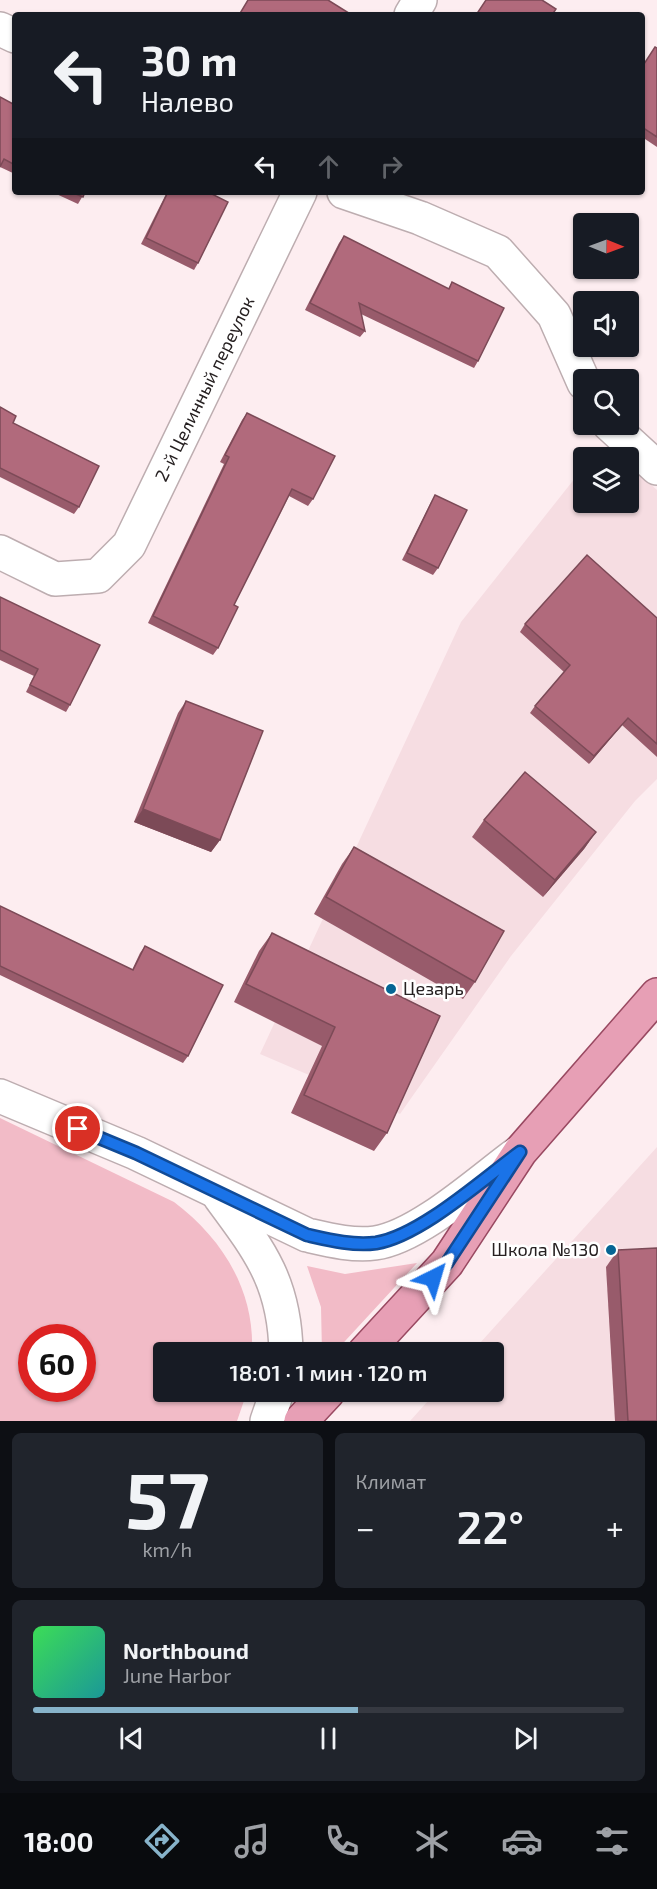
<!DOCTYPE html>
<html lang="ru">
<meta charset="utf-8">
<style>
body{margin:0;font-family:"Exo 2",sans-serif;background:#20242c;color:#f1f3f6;height:100vh;display:flex;flex-direction:column;font-size:22px;white-space:nowrap}
*{box-sizing:border-box;margin:0}
p{font-size:20px;color:#9ea1a6}
.icon{flex:none;width:33px;height:33px;fill:none;stroke:currentColor;stroke-width:2;stroke-linecap:round;stroke-linejoin:round}
.map{position:relative;height:1421px;overflow:hidden}
.side{display:flex;flex-direction:column;gap:12px;padding:12px;background:#0d0f14;flex:1}
.side>*{flex:none}
.guide{position:absolute;left:12px;top:12px;width:633px;height:183px;border-radius:6px;box-shadow:0 2px 4px #0004;background:#171b24;color:#f1f3f6;overflow:hidden}
.needle{width:39px;rotate:91deg}
.controls{position:absolute;left:573px;top:213px;display:grid;gap:12px}
.controls a{display:grid;place-items:center;width:66px;height:66px;border-radius:6px;background:#171b24;box-shadow:0 2px 4px #0004;font-size:30px}
.speed{position:absolute;left:18px;top:1324px;display:flex;gap:12px;font-size:30px;font-weight:700;text-align:center}
.speed>*{display:grid;place-content:center;width:78px;height:78px;border-radius:50%;background:#171b24;box-shadow:0 2px 4px #0004;line-height:1}
.speed .limit{border:9px solid #d22;background:#fff;color:#111}
.pin{position:absolute;display:grid;place-items:center;width:51px;height:51px;color:#fff;margin:-26px;border:3px solid #fff;border-radius:50%;box-shadow:0 2px 6px #0007}
.me{position:absolute;width:66px;margin:-33px;rotate:40deg;stroke-linejoin:round;filter:drop-shadow(0 0 4px #0008)}
.turn{display:flex;align-items:center;gap:21px;height:126px;padding:0 30px;font-size:27px}
.turn .icon{width:78px;height:78px;stroke-width:2.5}
.turn b{display:block;font-size:42px;line-height:51px}
.lanes{display:flex;align-items:center;height:57px;padding:0 30px;background:#0003;justify-content:center;gap:30px;direction:ltr}
.lanes .off{opacity:.35}
.big{font-size:45px;font-weight:600;line-height:1.1}
.side .widget{flex:1;display:flex;flex-direction:column;justify-content:center;gap:9px;min-width:0;padding:0 21px;border-radius:9px;background:#20242c}
.side .dial{align-items:center;gap:0}
.dial b{font-size:78px;line-height:1}
.song{display:flex;align-items:center;gap:18px}
.cover{width:72px;height:72px;border-radius:9px;background:linear-gradient(135deg,hsl(130 70% 55%),hsl(180 70% 35%))}
.played{height:6px;border-radius:3px;background:linear-gradient(90deg,#87b3ca 55%,#363941 55%)}
.keys{display:flex;justify-content:space-around;direction:ltr}
.heat{display:flex;justify-content:space-between;align-items:center;font-size:33px;direction:ltr}
.side .tiles{flex:1;display:grid;gap:12px;grid-template-columns:1fr 1fr}
.widget:last-child{grid-column:span 2}
.trip{position:absolute;left:153px;top:1342px;width:351px;height:60px;border-radius:6px;background:#171b24;box-shadow:0 2px 4px #0004;font-weight:600;line-height:60px;text-align:center}
.dock{display:flex;height:96px;justify-content:space-around;align-items:center;background:#090b0e;color:#9ea1a6}
.dock .icon{width:42px;height:42px}
.dock .active{color:#87b3ca}
.dock b{font-size:27px;color:#f1f3f6}
.map>svg:first-child{display:block}
.built{fill:#f6dde2}
.green{fill:#f2bbc7;fill-rule:evenodd}
.lines{fill:none;stroke-linecap:round;stroke-linejoin:round}
.minor-casing{stroke:#bdadb0;stroke-width:36}
.tertiary-casing{stroke:#bdadb0;stroke-width:36}
.primary-casing{stroke:#994961;stroke-width:36}
.minor{stroke:#fff;stroke-width:33}
.tertiary{stroke:#fff;stroke-width:33}
.primary{stroke:#e79fb5;stroke-width:33}
.wall{fill:#985b6b}
.shaded-wall{fill:#7c4a57}
.building{fill:#b16a7c;stroke:#7c4a57;stroke-width:1.5}
.route-casing{stroke:#114b97;stroke-width:15}
.route{stroke:#1a73e8;stroke-width:10}
.poi-dot{fill:#066594;stroke:#fff;stroke-width:2}
.labels{text-anchor:middle;stroke-width:5;stroke-linejoin:round;paint-order:stroke}
.street-label{font-size:18px;fill:#262021;stroke:#fff}
.poi-label{font-size:18px;fill:#262021;stroke:#fff;text-anchor:start}
</style>
<div class="map">
<svg width="657" height="1421" viewBox="0 0 657 1421">
<rect width="100%" height="100%" fill="#fdedf0"/>
<!-- built -->
<g class="built">
<path d="M629,465L657,490V779L635,801L511,956L400,1114L260,1054L461,622L583,468L584,502H628Z"/>
<path d="M657,1147V1421H410L436,1392H494V1353H471Z"/>
</g>
<!-- green -->
<g class="green">
<path d="M0,1118L174,1202C223,1239 255,1291 252,1353H164V1392H247L237,1421H0ZM32,1338H82V1389H32Z"/>
<path d="M417,1263L334,1353H322L321,1307L307,1266L345,1274Z"/>
</g>
<g class="lines">
<defs>
<g id="minor">
<path d="M411,15L420,0"/>
<path d="M0,29L15,36"/>
<path d="M344,192L420,218L498,252L554,315L584,383"/>
<path d="M609,424L657,468"/>
<path d="M0,552L55,579L98,576L129,545L300,192"/>
</g>
<g id="tertiary">
<path d="M0,1096L136,1153L307,1235C329,1240 353,1246 375,1243C419,1237 481,1180 518,1153"/>
<path d="M220,1197C260,1251 285,1283 286,1353"/>
<path d="M267,1421L277,1392"/>
</g>
<g id="primary">
<path d="M364,1353L447,1263L520,1152L657,995"/>
<path d="M301,1421L328,1392"/>
</g>
</defs>
<!-- minor casing -->
<use href="#minor" class="minor-casing"/>
<!-- tertiary casing -->
<use href="#tertiary" class="tertiary-casing"/>
<!-- primary casing -->
<use href="#primary" class="primary-casing"/>
<!-- minor -->
<use href="#minor" class="minor"/>
<!-- tertiary -->
<use href="#tertiary" class="tertiary"/>
<!-- primary -->
<use href="#primary" class="primary"/>
</g>
<!-- wall -->
<g class="wall">
<path d="M657,48V147L642,137V67Z"/>
<path d="M15,105V174L0,167Z"/>
<path d="M52,192H85L78,204Z"/>
<path d="M167,192H208L198,263L194,270L141,244Z"/>
<path d="M344,236L448,289L452,282L478,361L474,368L361,314L365,331L360,337L305,310L339,243Z"/>
<path d="M0,407L79,507L74,514L0,477Z"/>
<path d="M247,413L313,499L308,506L289,496L234,605L218,648L213,655L148,623L224,464L220,462L242,420Z"/>
<path d="M435,495L438,568L433,575L402,560L431,502Z"/>
<path d="M0,597L70,705L66,712L26,692L34,676L0,660Z"/>
<path d="M657,618V757L622,725L589,764L530,713L535,706L564,672L520,632L525,624Z"/>
<path d="M186,701L220,840L211,852L134,822L178,713Z"/>
<path d="M484,820L596,832L584,849L543,897L472,837Z"/>
<path d="M354,847L475,982L463,999L314,914L342,864Z"/>
<path d="M0,906L132,970L140,953L145,946L188,1056L183,1063L0,975Z"/>
<path d="M272,933L440,1016L387,1133L374,1151L291,1113L322,1046L234,1002L259,951Z"/>
<path d="M618,1250L657,1421H615L606,1267Z"/>
</g>
<!-- shaded-wall -->
<g class="shaded-wall">
<path d="M628,718L622,725L589,764L594,756Z"/>
<path d="M143,809L220,840L211,852L134,822Z"/>
<path d="M596,832L584,849L543,897L555,880Z"/>
</g>
<!-- building -->
<g class="building">
<path d="M248,0H328L352,15H239Z"/>
<path d="M486,0H542L556,9L552,15H476Z"/>
<path d="M655,47L657,48V137L642,127V67Z"/>
<path d="M0,97L15,105V165L4,159L0,167Z"/>
<path d="M71,192H85L83,197Z"/>
<path d="M168,192H208L228,202L198,263L146,238Z"/>
<path d="M344,236L449,289L452,282L504,308L478,361L359,303L365,331L310,303Z"/>
<path d="M0,407L16,416L13,423L99,466L79,507L0,468Z"/>
<path d="M247,413L335,456L313,499L292,489L234,605L238,607L218,648L153,616L229,457L225,455Z"/>
<path d="M435,495L467,510L438,568L407,553Z"/>
<path d="M587,555L657,618V744L628,718L594,756L535,706L570,665L525,624Z"/>
<path d="M0,597L100,645L70,705L30,685L38,669L0,650Z"/>
<path d="M186,701L263,731L220,840L143,809Z"/>
<path d="M525,772L596,832L555,880L484,820Z"/>
<path d="M354,847L504,931L475,982L326,897Z"/>
<path d="M0,906L133,970L145,946L223,985L188,1056L0,966Z"/>
<path d="M272,933L440,1016L387,1133L304,1095L335,1027L246,984Z"/>
<path d="M657,1248V1421H628L618,1250Z"/>
</g>
<g class="lines">
<defs>
<path id="route" d="M78,1129L136,1153L307,1235C329,1240 353,1246 376,1243C420,1236 482,1180 520,1152L447,1263L433,1278"/>
</defs>
<!-- route casing -->
<use href="#route" class="route-casing"/>
<!-- route -->
<use href="#route" class="route"/>
</g>
<!-- markers -->
<g class="poi-dot">
<circle cx="391" cy="989" r="6"/>
<circle cx="611" cy="1250" r="6"/>
</g>
<g class="labels">
<!-- street labels -->
<g class="street-label">
<text transform="translate(205 389) rotate(-64)" y="6">2-й Целинный переулок</text>
</g>
<!-- poi labels -->
<g class="poi-label">
<text x="403" y="995">Цезарь</text>
<text x="599" y="1256" text-anchor="end">Школа №130</text>
</g>
</g>
</svg>
<div class="controls">
<a><svg class="needle" viewBox="-14 -14 28 28"><path d="M0-13l5 13h-10z" fill="#e53935"/><path d="M0 13l5-13h-10z" fill="#9ea1a6"/></svg></a>
<a><svg class="icon" aria-label="sound" viewBox="0 0 24 24"><path d="M4 9h4l5-4v14l-5-4H4zM17 9q2 3 0 6"/></svg></a>
<a><svg class="icon" aria-label="search" viewBox="0 0 24 24"><circle cx="10" cy="10" r="6"/><path d="M15 15l6 6"/></svg></a>
<a><svg class="icon" aria-label="layers" viewBox="0 0 24 24"><path d="M12 4l9 5-9 5-9-5zM3 14l9 5 9-5"/></svg></a>
</div>
<div class="speed"><div class="limit">60</div></div>
<div class="pin" style="left:78px;top:1129px;background:#d93025"><svg class="icon" aria-label="arrive" viewBox="0 0 24 24"><path d="M6 21V4h12l-3 4 3 4H6"/></svg></div>
<svg class="me" style="left:433px;top:1278px" viewBox="-20 -20 40 40"><path d="M0-17L14 15 0 8-14 15z" fill="#1a73e8" stroke="#fff" stroke-width="4"/></svg>
<div class="trip">18:01 · 1 мин · 120 m</div>
<div class="guide">
<div class="turn"><svg class="icon" aria-label="left" viewBox="0 0 24 24"><path d="M17 20v-9H6M10 6l-5 5 5 5"/></svg><div><b>30 m</b>Налево</div></div>
<div class="lanes"><svg class="icon" aria-label="left" viewBox="0 0 24 24"><path d="M17 20v-9H6M10 6l-5 5 5 5"/></svg><svg class="icon off" aria-label="ahead" viewBox="0 0 24 24"><path d="M12 20V5M6 11l6-6 6 6"/></svg><svg class="icon off" aria-label="right" viewBox="0 0 24 24"><path d="M7 20v-9h11M14 6l5 5-5 5"/></svg></div>
</div>
</div>
<section class="side">
<div class="tiles">
<div class="widget dial"><b>57</b><p>km/h</p></div>
<div class="widget"><p>Климат</p>
<div class="heat"><a>−</a><b class="big">22°</b><a>+</a></div>
</div>
<div class="widget">
<div class="song"><i class="cover"></i><div><b>Northbound</b><p>June Harbor</p></div></div>
<div class="played"></div>
<div class="keys"><svg class="icon" aria-label="previous" viewBox="0 0 24 24"><path d="M18 5L8 12l10 7zM5 5v14"/></svg><svg class="icon" aria-label="pause" viewBox="0 0 24 24"><path d="M8 5v14M16 5v14"/></svg><svg class="icon" aria-label="next" viewBox="0 0 24 24"><path d="M6 5l10 7-10 7zM19 5v14"/></svg></div>
</div>
</div>
</section>
<nav class="dock">
<b>18:00</b>
<svg class="icon active" aria-label="directions" viewBox="0 0 24 24"><path d="M12 3l9 9-9 9-9-9zM9 14v-3h6M13 9l2 2-2 2"/></svg>
<svg class="icon" aria-label="music" viewBox="0 0 24 24"><path d="M9 18V5l10-2v13"/><circle cx="6" cy="18" r="3"/><circle cx="16" cy="16" r="3"/></svg>
<svg class="icon" aria-label="phone" viewBox="0 0 24 24"><path d="M5 4h4l2 5-3 2q2 4 5 5l2-3 5 2v4C11 20 4 13 5 4z"/></svg>
<svg class="icon" aria-label="climate" viewBox="0 0 24 24"><path d="M12 3v18M4 7l16 10M4 17L20 7"/></svg>
<svg class="icon" aria-label="car" viewBox="0 0 24 24"><path d="M5 17H2v-5l4-1 3-4h7l3 4 3 1v5h-3M9 17h6M6 11h13"/><circle cx="7" cy="17" r="2"/><circle cx="17" cy="17" r="2"/></svg>
<svg class="icon" aria-label="filters" viewBox="0 0 24 24"><path d="M4 7h16M4 17h16"/><circle cx="9" cy="7" r="2"/><circle cx="15" cy="17" r="2"/></svg>
</nav>
